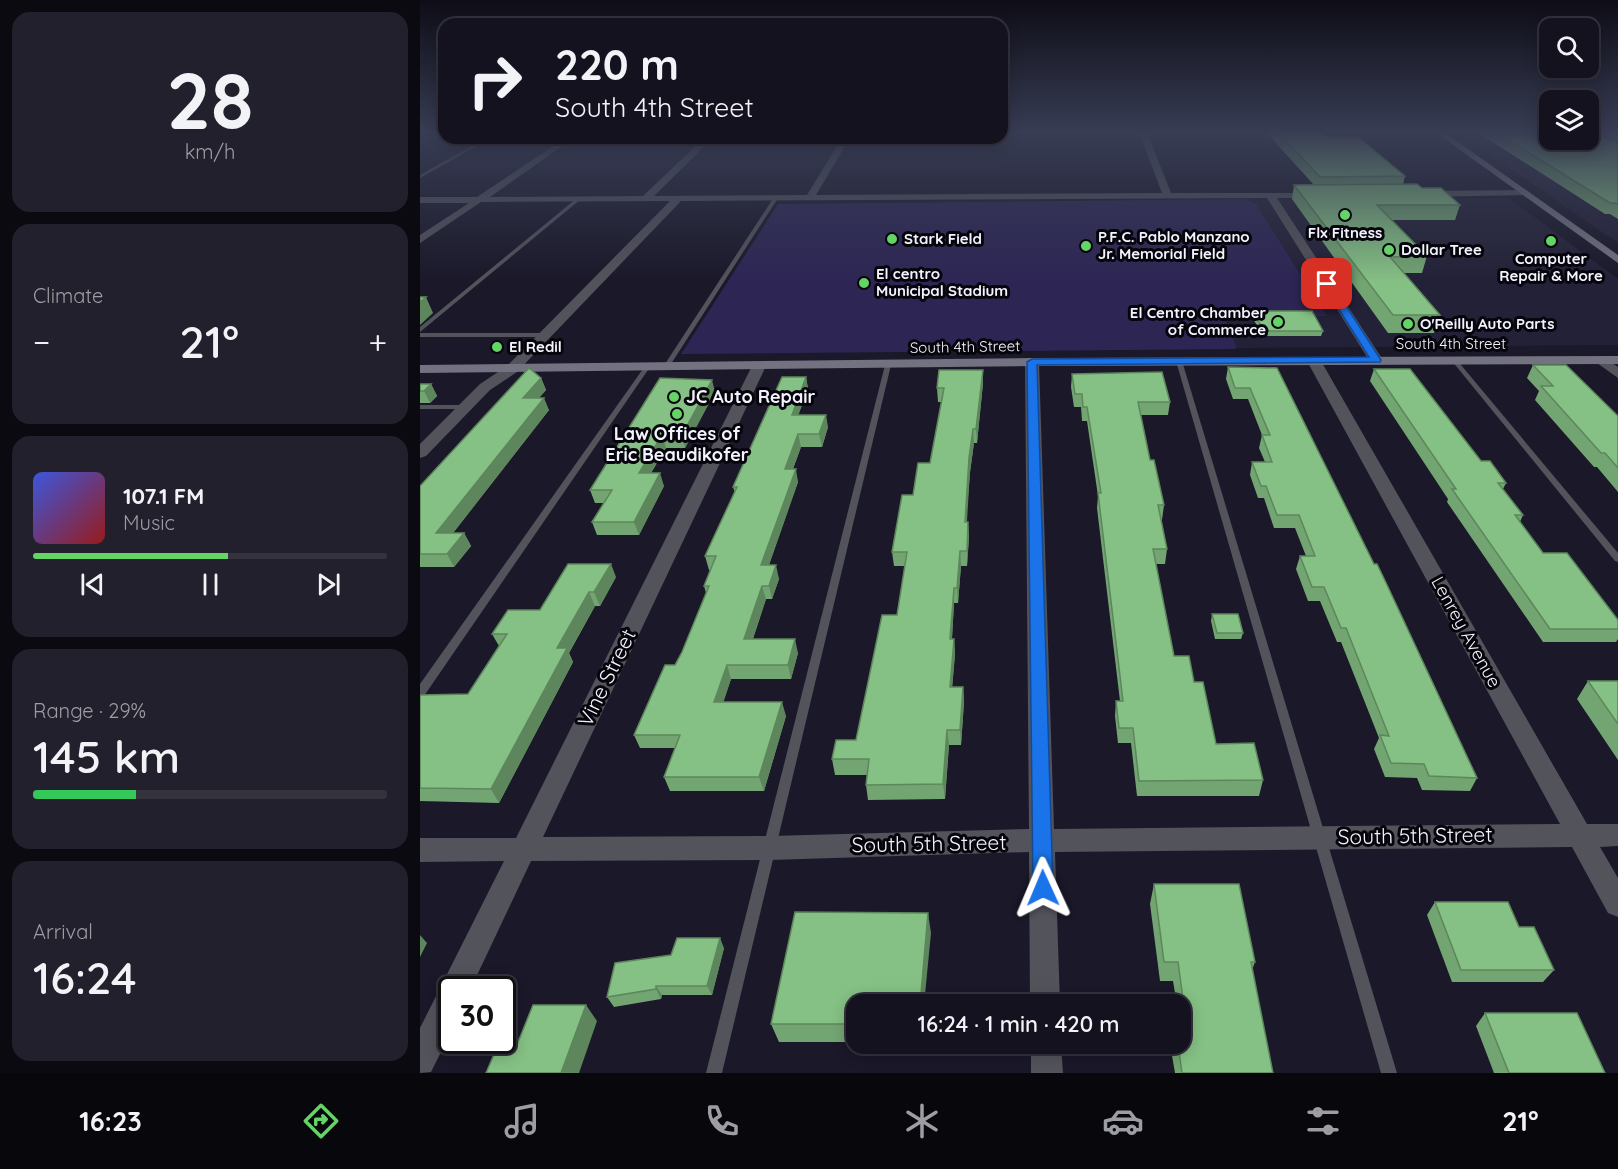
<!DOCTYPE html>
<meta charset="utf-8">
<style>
body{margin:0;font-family:Quicksand,sans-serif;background:#21202c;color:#f1f3f6;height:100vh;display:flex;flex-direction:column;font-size:22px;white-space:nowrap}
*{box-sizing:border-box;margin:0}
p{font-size:20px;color:#9d9ea4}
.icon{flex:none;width:33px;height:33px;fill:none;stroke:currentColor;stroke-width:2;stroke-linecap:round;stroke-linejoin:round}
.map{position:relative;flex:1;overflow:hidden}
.sheet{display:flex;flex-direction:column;gap:12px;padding:12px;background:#0b0a11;width:420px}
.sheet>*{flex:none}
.banner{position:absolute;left:18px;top:18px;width:570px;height:126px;border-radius:18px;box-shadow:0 3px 15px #0003,0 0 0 2px #33323d;background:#14121f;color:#f1f3f6;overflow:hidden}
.fabs{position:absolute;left:1119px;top:18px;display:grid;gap:12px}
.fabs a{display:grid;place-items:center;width:60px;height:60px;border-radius:12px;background:#14121f;box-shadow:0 3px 15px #0003,0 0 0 2px #33323d;font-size:30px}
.speed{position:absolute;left:18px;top:976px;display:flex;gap:12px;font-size:30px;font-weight:700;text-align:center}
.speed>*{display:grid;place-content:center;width:78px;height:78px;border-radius:50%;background:#14121f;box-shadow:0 3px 15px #0003,0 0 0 2px #33323d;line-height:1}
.speed .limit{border:3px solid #111;border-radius:9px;background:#fff;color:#111}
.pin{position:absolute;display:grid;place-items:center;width:51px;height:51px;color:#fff;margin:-26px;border-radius:12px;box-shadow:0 3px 9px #0006}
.me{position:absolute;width:66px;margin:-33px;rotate:359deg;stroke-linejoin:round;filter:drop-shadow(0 0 4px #0008)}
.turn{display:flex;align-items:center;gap:21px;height:126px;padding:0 18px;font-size:27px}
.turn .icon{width:78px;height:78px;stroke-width:2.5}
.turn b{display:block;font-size:42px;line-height:51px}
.big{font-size:45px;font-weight:600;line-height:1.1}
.sheet .widget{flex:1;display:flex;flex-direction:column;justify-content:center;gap:9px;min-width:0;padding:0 21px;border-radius:18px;background:#21202c}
.sheet .dial{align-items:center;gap:0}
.dial b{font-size:78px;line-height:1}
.song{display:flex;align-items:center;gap:18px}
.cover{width:72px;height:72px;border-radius:9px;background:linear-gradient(135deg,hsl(230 70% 55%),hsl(0 70% 35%))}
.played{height:6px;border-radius:3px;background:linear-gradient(90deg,#65d467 55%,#33323d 55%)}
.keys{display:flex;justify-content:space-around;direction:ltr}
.heat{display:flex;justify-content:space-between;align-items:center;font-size:33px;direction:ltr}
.charge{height:9px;border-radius:4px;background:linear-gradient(90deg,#34c759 29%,#33323d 0)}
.trip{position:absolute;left:426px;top:994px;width:345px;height:60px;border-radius:18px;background:#14121f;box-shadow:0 3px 15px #0003,0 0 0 2px #33323d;font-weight:600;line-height:60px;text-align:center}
.tabs{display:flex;height:96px;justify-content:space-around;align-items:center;background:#08070c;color:#9d9ea4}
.tabs .icon{width:42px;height:42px}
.tabs .current{color:#65d467}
.tabs b{font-size:27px;color:#f1f3f6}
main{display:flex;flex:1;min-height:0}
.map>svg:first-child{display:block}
.built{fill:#232137}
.green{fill:#2d2654}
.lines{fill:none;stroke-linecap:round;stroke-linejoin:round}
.lane{fill:#53535b;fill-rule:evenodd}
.street{fill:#53535b;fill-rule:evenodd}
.secondary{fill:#737280;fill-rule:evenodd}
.rail{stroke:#b9b9c6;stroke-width:2;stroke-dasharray:5 5;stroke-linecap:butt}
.wall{fill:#72a572}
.shaded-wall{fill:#5d865c}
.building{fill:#85c084;stroke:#5d865c;stroke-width:1.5}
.route{fill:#1a73e8;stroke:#114b97;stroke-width:1.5}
.poi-dot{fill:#65d467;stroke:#06050b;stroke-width:2}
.labels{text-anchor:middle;stroke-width:6;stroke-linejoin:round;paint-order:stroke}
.far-poi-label{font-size:15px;font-weight:bold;fill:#f3f3ff;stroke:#06050b;text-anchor:start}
.far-street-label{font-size:15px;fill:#f3f3ff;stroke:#06050b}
.poi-label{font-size:18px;font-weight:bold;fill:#f3f3ff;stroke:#06050b;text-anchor:start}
.street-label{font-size:18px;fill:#f3f3ff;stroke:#06050b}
.near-street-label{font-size:21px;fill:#f3f3ff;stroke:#06050b}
</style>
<main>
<section class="sheet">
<div class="widget dial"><b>28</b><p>km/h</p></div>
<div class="widget"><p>Climate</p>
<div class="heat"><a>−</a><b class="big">21°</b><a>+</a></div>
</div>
<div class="widget">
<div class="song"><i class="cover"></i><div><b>107.1 FM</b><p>Music</p></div></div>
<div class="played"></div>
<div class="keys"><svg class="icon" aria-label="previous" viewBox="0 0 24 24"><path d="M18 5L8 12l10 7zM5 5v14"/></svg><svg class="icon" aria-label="pause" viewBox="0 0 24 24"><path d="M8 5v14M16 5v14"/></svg><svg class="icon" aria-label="next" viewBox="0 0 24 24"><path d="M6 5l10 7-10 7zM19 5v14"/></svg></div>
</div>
<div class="widget"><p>Range · 29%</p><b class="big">145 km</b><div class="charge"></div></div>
<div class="widget"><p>Arrival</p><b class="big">16:24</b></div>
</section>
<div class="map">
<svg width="1198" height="1073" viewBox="0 0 1198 1073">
<rect width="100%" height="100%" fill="#1a1829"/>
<!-- built -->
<g class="built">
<path d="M1043,136H1129L1130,140L1198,138V243Z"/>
<path d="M1089,198L1198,279V345L817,348L804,316H907L836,204L825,199Z"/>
</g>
<!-- green -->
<path class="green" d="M825,199L836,204L907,316H804L817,348L813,349L261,354L358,204Z"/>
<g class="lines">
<!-- lane -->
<g class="lane">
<path d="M66,138H71L0,178V175Z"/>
<path d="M354,197L358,198L249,367L248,368H244L243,367Z"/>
<path d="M157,198L161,199L0,332V327Z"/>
<path d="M0,333H127L130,335L127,337H0Z"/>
<path d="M1034,358L1036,359L1198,553V562L1195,561L1032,361V359Z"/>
<path d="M759,359L762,361L977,1073H961L756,361Z"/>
<path d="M468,363L471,365L302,1073H286L465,365Z"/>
<path d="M227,365L230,367L4,696L0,697V684L225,366Z"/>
<path d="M0,405H44L48,407L44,409H0Z"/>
</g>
<!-- street -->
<g class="street">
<path d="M719,132H727L751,193H899L901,195L896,198H857L963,360L961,363L956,364L949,360L847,198L261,201L97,372L70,390L6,456L0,458V444L60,384L87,366L250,201L61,202L0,243V235L49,203H0V197H57L145,138H154L70,197L223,196L284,138H293L234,196L387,195L422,138H430L396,195L742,193Z"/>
<path d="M1105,190L1110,193L1108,195L1005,197L1000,194L1005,191Z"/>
<path d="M1182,356L1198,367V378L1177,363L1175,360Z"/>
<path d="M894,357L901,361L1167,824H1198V846L1180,847L1198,878V917L1188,913L1152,847L635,852L640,1005H610L609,852L350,860L111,861L50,990H32V1030L11,1072L0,1073V1028L84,861L0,862V838H96L332,366L339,362L346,366L123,837L350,836L609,829L605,362L612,358L619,362L634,829L1140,824L887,361Z"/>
<path d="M611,1044H641L643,1073H611Z"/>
</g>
<!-- secondary -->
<g class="secondary">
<path d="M1015,132H1024L1198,255V263Z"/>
<path d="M1198,356V364L612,366L0,373V365L612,358Z"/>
</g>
<!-- rail -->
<path class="rail" d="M0,133L14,132"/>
</g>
<!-- wall -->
<g class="wall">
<path d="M846,132H901L907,137L985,176L983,184L1002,188L1040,205L1035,220H972L1007,256L1002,273H984L1020,315L1014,333H968L872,199L874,185H894Z"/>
<path d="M1057,132H1130V140L1174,136L1169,133L1168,134V132H1198V219L1190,214H1185Z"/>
<path d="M833,311L903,331L901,336H843L832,317Z"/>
<path d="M1113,365L1198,416V492L1177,467H1174L1115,400L1119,391L1107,378Z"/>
<path d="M808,367L857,368L1057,778L1050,791L1002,790L997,778L965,777L954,749L959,738L921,642H917L900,601H888L876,569L880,556H886L875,528H854L844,498H838L830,475L832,462H845L839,448L842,435L828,399H813L806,379Z"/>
<path d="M954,369L1086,483L1083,489L1103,515L1100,522L1123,553L1198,620V639L1196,642H1123L1027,502L1028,499L950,381Z"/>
<path d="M652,374L750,402L748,415H721L730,460L744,505L742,520H741L747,549L745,564H736L754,656L774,682L796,744L843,780L839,796H717L711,743H698L695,716L696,701H700L677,508L678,496L667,421H662L661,407H654L651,387Z"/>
<path d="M386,377L388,389L378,415L408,427L402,447H381L373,469L378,482L349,565L359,579L352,599H346L333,639L378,653L371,679H311L303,702L366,716L344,791H250L244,777L255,748H220L214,735L262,652L286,593L284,586L291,570H289L285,556L315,493L313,487Z"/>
<path d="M121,378L126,390L119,398L129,410L33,533H44L51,546L34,567H0V486Z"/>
<path d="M563,383L557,443H554L550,472L546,522H548L549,537L547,566H541L538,603H534L532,639H534L535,654L532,687H543L544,702L541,745H529L525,799L448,800L446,785L447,775H415L412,759L436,740L477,615L485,566H474L472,552L493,495L510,463L522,402H518L517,388Z"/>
<path d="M0,384H11L17,396L10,403H0Z"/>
<path d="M295,392L265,448H246L231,473L244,486L219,535H177L172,522L184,503H175L170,490Z"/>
<path d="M196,577L180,606H175L149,653L153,662L79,803L0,801V695L48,694L79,646L72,634Z"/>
<path d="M792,614L823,633L821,639H795L791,621Z"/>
<path d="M1168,681H1198V760L1157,699Z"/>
<path d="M734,884L835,962L832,970L853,1073H755L750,1044H760V1005H757L753,981H740L730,904Z"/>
<path d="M1015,902L1134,970L1123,982H1032L1007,915Z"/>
<path d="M511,933L436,1005V1042H359L351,1024Z"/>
<path d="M304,948L292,995H242L241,999L194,1007L187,997Z"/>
<path d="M1065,1013L1185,1073H1074L1056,1026Z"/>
</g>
<!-- shaded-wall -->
<g class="shaded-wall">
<path d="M6,297L13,313L0,325V302Z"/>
<path d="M563,370V383L557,443L556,429Z"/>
<path d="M386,377L388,389L374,427L372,415Z"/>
<path d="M121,378L126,390L108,410L103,398Z"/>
<path d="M292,380L295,392L265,448L262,435Z"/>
<path d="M11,384L17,396L10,403L4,391Z"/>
<path d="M124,398L129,410L23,546L16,533Z"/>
<path d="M406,415L408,427L402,447L399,434Z"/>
<path d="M553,429L554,443L550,472L546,537L545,522L549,458Z"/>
<path d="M378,434L381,447L368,482L365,469Z"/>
<path d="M242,435L246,448L223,486L219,473Z"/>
<path d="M376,469L378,482L344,579L341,565Z"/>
<path d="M240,473L244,486L219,535L214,522Z"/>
<path d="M548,522L549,537L547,566V551Z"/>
<path d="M44,533L51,546L34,567L27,554Z"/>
<path d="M540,551L541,566L538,603L537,588Z"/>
<path d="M191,564L196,577L180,606L174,592Z"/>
<path d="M356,565L359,579L352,599L349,586Z"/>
<path d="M342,586L346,599L328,653L324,639Z"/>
<path d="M534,588V603L531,654L530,639Z"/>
<path d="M169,592L175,606L149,653L153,662L79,803L71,789L137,648Z"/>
<path d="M375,639L378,653L371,679L368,665Z"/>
<path d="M534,639L535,654L531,702L530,687Z"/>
<path d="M307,665L311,679L299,716L294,702Z"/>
<path d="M543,687L544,702L541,745L540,730Z"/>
<path d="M362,702L366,716L344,791L339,777Z"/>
<path d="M527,730L529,745L525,799L523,784Z"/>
<path d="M508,913L511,933L504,1005H500Z"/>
<path d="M0,935L7,943L0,957Z"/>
<path d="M300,938L304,948L292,995L287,986Z"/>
<path d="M236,986L242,995L241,999L236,989Z"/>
<path d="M166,1005L177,1021L159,1073H141Z"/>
</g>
<!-- building -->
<g class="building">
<path d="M858,132H901L907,137H938L985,176L900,177Z"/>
<path d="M1075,132H1077L1083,136H1130V140H1168V136H1181L1198,142V204L1195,203H1190Z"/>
<path d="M1190,132H1198V136Z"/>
<path d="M997,184L1002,188H1021L1040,205H957L1007,256L970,257L1020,315H973L874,185Z"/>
<path d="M0,297H6L0,302Z"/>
<path d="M833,311H892L903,331H844Z"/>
<path d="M1113,365H1146L1198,416V468L1185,453H1181L1121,386H1133Z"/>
<path d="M808,367L857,368L954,564H957L968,587L1057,778L1009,776L1004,764L971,763L960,735L969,736L926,628H921L904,587H892L880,556H895L879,515H857L846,486H841L832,462H852L842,435H850L830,388H815Z"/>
<path d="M109,368L121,378L103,398H124L16,533H44L27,554H0V486Z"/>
<path d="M954,369H990L1061,461H1070L1086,483H1078L1103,515H1095L1123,553H1147L1198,620V629H1130L1032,489H1036Z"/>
<path d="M519,370H563L556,429H553L549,458L545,522H548L547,551H540L537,588H534L530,639H534L530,687H543L540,730H527L523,784L446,785L449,759H412L416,740H436L462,615H477L487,552H472L482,495H493L498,463H510L524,388H517Z"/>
<path d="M742,372L750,402H718L730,460H734L744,505H738L747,549H733L754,656H769L774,682H783L796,744L834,743L843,780L719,781L713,728H699L696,701H703L678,493H681L667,407H663L662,394H655L652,374Z"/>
<path d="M362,377H386L372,415H406L399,434H378L365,469H376L341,565H356L349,586H342L324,639H375L368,665H307L294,702H362L339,777H244L260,735H214L245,665H255L262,652L289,586H284L296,556H285L317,487H313Z"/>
<path d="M240,378L292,380L262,435H242L219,473H240L214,522H172L192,490H170Z"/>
<path d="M0,384H11L4,391H0Z"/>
<path d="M148,564H191L174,592H169L137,648H147L71,789L0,788V695L48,694L87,634H72L88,610H120Z"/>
<path d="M792,614H818L823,633H797Z"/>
<path d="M1168,681H1198V724Z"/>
<path d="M734,884H819L835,962H831L853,1073H762L758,1044H760V1006H764L758,962H744Z"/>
<path d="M1015,902H1088L1099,927H1114L1134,970H1041Z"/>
<path d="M375,912L508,913L500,1005H436V1024H351Z"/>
<path d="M257,938H300L287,986H236V989L187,997L195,963L251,955Z"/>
<path d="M113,1005H166L141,1073H66L75,1052H94Z"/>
<path d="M1065,1013H1157L1185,1073H1089Z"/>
</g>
<!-- sky -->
<linearGradient id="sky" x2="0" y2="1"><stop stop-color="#0e0d17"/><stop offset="0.47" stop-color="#383d54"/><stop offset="1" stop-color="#383d54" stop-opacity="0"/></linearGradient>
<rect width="1198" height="282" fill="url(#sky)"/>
<!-- route -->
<path class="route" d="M907,281L912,284L961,360L960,362L617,365L633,888L630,895L623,898L616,895L613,888L607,362L612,359L949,357L903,284Z"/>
<!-- markers -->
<g class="poi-dot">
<circle cx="925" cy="215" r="6"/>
<circle cx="472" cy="239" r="6"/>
<circle cx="1131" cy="241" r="6"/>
<circle cx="666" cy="246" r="6"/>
<circle cx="969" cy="250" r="6"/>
<circle cx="444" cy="283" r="6"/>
<circle cx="858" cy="322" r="6"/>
<circle cx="988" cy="324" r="6"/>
<circle cx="77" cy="347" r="6"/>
<circle cx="254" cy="397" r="6"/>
<circle cx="257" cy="414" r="6"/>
</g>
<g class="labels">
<!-- far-poi labels -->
<g class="far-poi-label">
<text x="925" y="238" text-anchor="middle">Flx Fitness</text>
<text x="678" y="242">P.F.C. Pablo Manzano<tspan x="678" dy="17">Jr. Memorial Field</tspan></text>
<text x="484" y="244">Stark Field</text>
<text x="981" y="255">Dollar Tree</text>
<text x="1131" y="264" text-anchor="middle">Computer<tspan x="1131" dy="17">Repair &amp; More</tspan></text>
<text x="456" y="279">El centro<tspan x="456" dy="17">Municipal Stadium</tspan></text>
<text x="846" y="318" text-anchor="end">El Centro Chamber<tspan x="846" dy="17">of Commerce</tspan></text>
<text x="1000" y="329">O'Reilly Auto Parts</text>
<text x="89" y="352">El Redil</text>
</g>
<!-- far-street labels -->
<g class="far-street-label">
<text x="1031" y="349">South 4th Street</text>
<text transform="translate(545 347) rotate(-1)" y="5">South 4th Street</text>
</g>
<!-- poi labels -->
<g class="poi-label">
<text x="266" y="403">JC Auto Repair</text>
<text x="257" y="440" text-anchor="middle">Law Offices of<tspan x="257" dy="21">Eric Beaudikofer</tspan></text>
</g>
<!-- street labels -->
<g class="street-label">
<text transform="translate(1046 632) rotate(61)" y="6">Lenrey Avenue</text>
</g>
<!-- near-street labels -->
<g class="near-street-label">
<text transform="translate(187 678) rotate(-64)" y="7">Vine Street</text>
<text transform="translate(995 836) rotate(-1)" y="7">South 5th Street</text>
<text transform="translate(509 844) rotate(-1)" y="7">South 5th Street</text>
</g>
</g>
</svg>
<div class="fabs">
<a><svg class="icon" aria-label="search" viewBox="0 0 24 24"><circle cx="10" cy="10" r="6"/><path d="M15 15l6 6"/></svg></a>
<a><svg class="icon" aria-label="layers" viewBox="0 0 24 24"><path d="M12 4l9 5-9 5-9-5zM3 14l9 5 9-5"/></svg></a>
</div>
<div class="speed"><div class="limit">30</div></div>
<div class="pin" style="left:907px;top:284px;background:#d93025"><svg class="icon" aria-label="arrive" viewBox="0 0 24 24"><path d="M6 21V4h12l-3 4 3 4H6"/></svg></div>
<svg class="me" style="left:623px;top:888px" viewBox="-20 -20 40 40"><path d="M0-17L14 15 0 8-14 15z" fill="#1a73e8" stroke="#fff" stroke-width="4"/></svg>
<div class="trip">16:24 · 1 min · 420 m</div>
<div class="banner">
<div class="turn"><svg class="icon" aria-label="right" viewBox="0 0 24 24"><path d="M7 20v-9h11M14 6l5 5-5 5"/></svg><div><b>220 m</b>South 4th Street</div></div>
</div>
</div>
</main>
<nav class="tabs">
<b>16:23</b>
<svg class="icon current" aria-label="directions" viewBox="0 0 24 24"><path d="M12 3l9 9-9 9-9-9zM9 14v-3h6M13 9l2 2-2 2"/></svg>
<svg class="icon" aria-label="music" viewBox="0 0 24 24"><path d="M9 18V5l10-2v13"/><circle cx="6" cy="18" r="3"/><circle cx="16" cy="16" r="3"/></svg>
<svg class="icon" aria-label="phone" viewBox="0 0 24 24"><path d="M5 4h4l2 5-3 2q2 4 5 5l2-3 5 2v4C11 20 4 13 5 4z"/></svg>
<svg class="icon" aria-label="climate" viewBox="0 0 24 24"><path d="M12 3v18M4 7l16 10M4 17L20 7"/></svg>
<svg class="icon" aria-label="car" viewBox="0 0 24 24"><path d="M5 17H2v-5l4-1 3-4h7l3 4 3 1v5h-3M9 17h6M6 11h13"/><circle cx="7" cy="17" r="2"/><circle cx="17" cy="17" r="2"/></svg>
<svg class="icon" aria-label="filters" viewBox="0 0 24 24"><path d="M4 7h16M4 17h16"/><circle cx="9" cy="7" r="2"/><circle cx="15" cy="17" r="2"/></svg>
<b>21°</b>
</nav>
